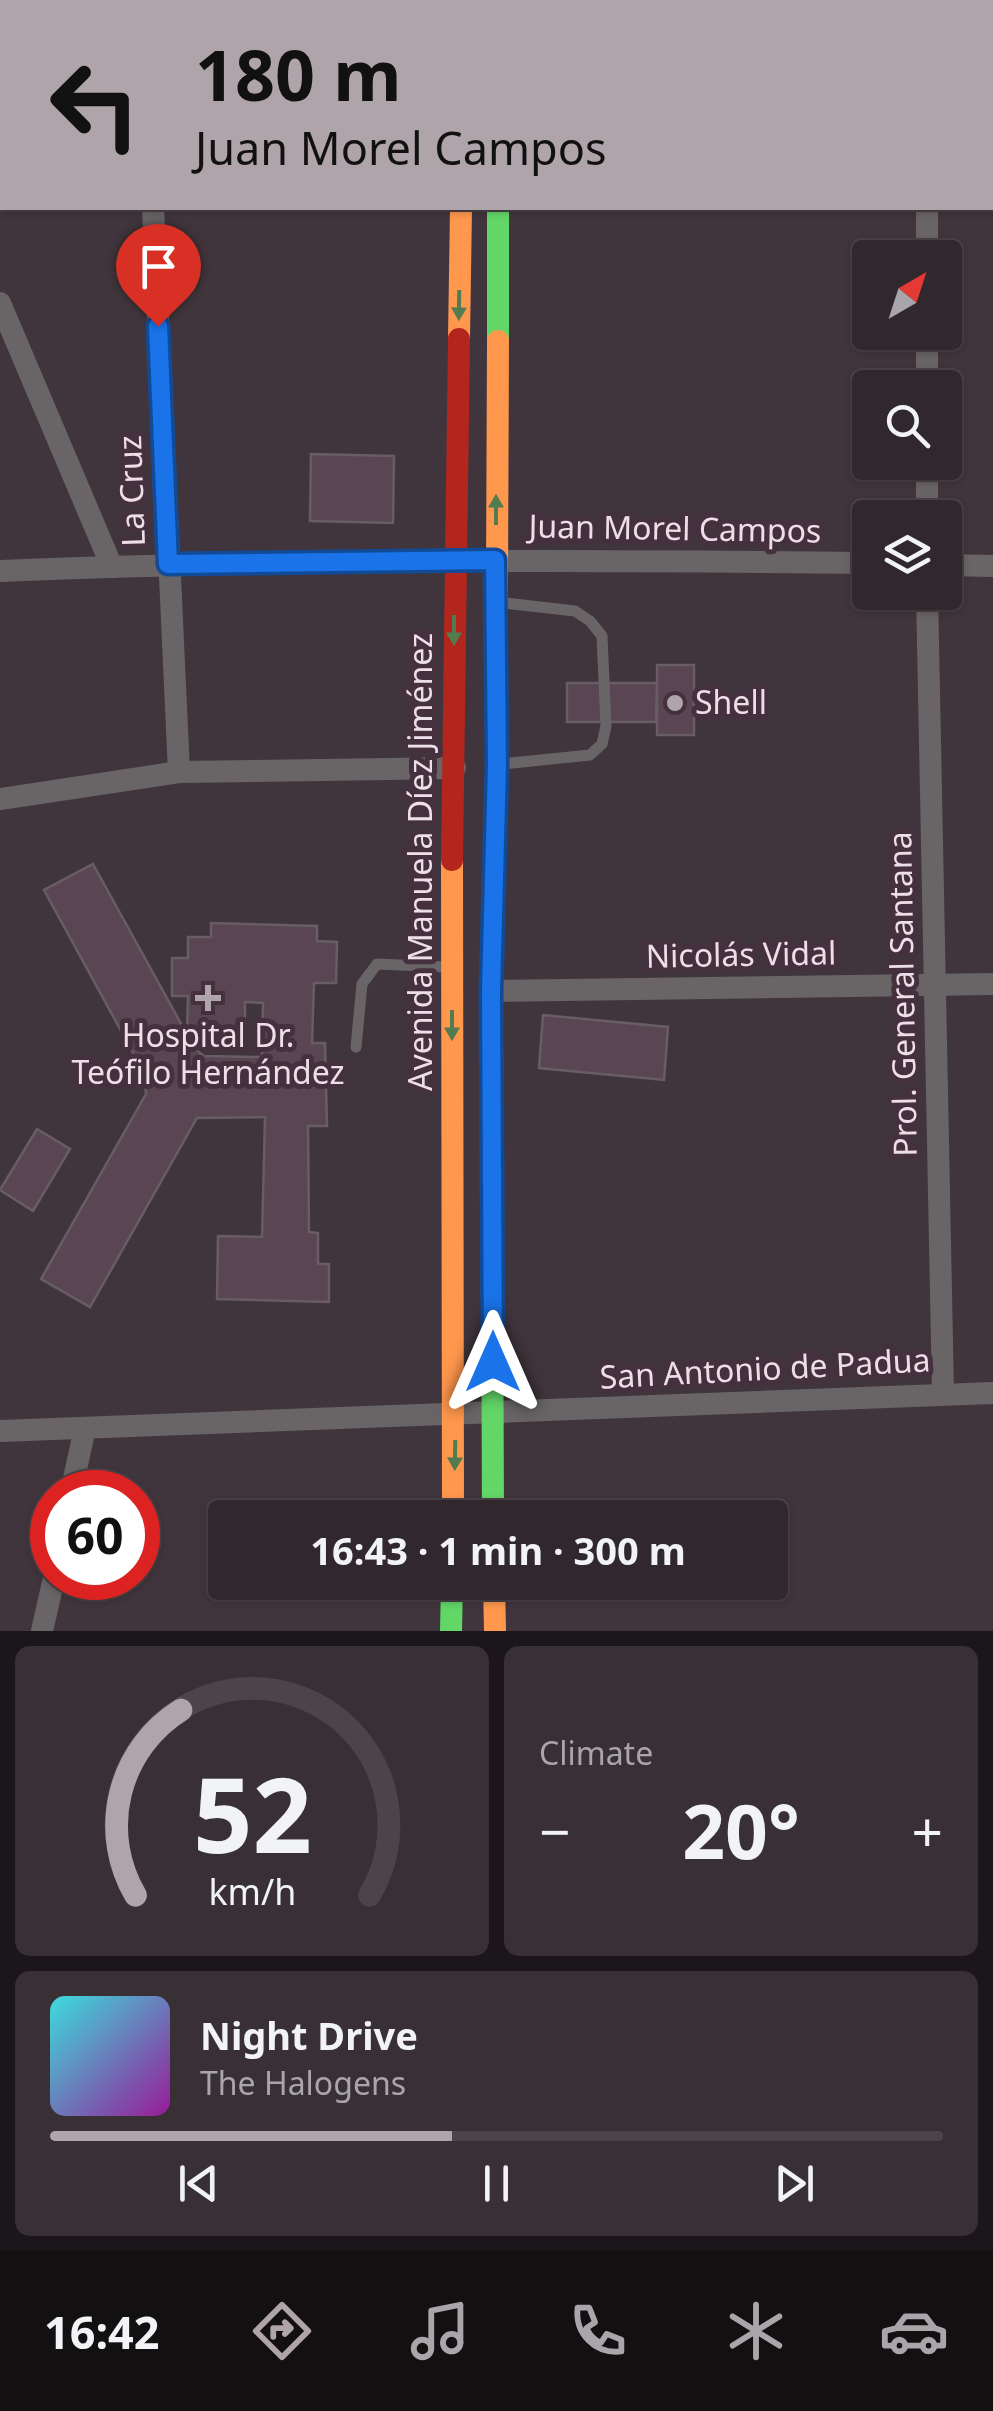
<!DOCTYPE html>
<meta charset="utf-8">
<style>
body{margin:0;font-family:"Noto Sans",sans-serif;background:#383035;color:#f1f3f6;height:100vh;display:flex;flex-direction:column;font-size:38px;white-space:nowrap}
*{box-sizing:border-box;margin:0}
p{font-size:32px;color:#a8a6aa}
.icon{flex:none;width:55px;height:55px;fill:none;stroke:currentColor;stroke-width:2;stroke-linecap:round;stroke-linejoin:round}
.map{position:relative;height:1631px;overflow:hidden}
.panel{display:flex;flex-direction:column;gap:15px;padding:15px;background:#1a1619;flex:1}
.panel>*{flex:none}
.top-card{position:absolute;left:0px;top:0px;width:995px;height:210px;box-shadow:0 2px 8px #0004,0 0 0 2px #4b4449;background:#b0a4ab;color:#111;overflow:hidden}
.needle{width:65px;rotate:39deg}
.controls{position:absolute;left:852px;top:240px;display:grid;gap:20px}
.controls a{display:grid;place-items:center;width:110px;height:110px;border-radius:10px;background:#30282d;box-shadow:0 2px 8px #0004,0 0 0 2px #4b4449;font-size:50px}
.speed{position:absolute;left:30px;top:1470px;display:flex;gap:20px;font-size:50px;font-weight:700;text-align:center}
.speed>*{display:grid;place-content:center;width:130px;height:130px;border-radius:50%;background:#30282d;box-shadow:0 2px 8px #0004,0 0 0 2px #4b4449;line-height:1}
.speed .limit{border:15px solid #d22;background:#fff;color:#111}
.pin{position:absolute;display:grid;place-items:center;width:85px;height:85px;color:#fff;margin:-102px -42px;border-radius:50% 50% 50% 0;rotate:-45deg;box-shadow:0 0 10px #0007}
.pin .icon{rotate:45deg}
.me{position:absolute;width:110px;margin:-55px;rotate:0deg;stroke-linejoin:round;filter:drop-shadow(0 0 8px #0008)}
.turn{display:flex;align-items:center;gap:35px;height:210px;padding:0 30px;font-size:45px}
.turn .icon{width:130px;height:130px;stroke-width:2.5}
.turn b{display:block;font-size:70px;line-height:85px}
.big{font-size:75px;font-weight:700;line-height:1.1}
.panel .widget{flex:1;display:flex;flex-direction:column;justify-content:center;gap:15px;min-width:0;padding:0 35px;border-radius:15px;background:#383035}
.panel .dial{align-items:center;gap:0}
.dial svg{height:260px;overflow:visible;fill:none;stroke:#4b4449;stroke-width:7;stroke-linecap:round;text-anchor:middle}
.dial text{fill:#f1f3f6;stroke:none}
.song{display:flex;align-items:center;gap:30px}
.cover{width:120px;height:120px;border-radius:15px;background:linear-gradient(135deg,hsl(180 70% 55%),hsl(300 70% 35%))}
.played{height:10px;border-radius:5px;background:linear-gradient(90deg,#b0a4ab 45%,#4b4449 45%)}
.keys{display:flex;justify-content:space-around;direction:ltr}
.heat{display:flex;justify-content:space-between;align-items:center;font-size:55px;direction:ltr}
.panel .tiles{flex:1;display:grid;gap:15px;grid-template-columns:1fr 1fr}
.widget:last-child{grid-column:span 2}
.trip{position:absolute;left:208px;top:1500px;width:580px;height:100px;border-radius:10px;background:#30282d;box-shadow:0 2px 8px #0004,0 0 0 2px #4b4449;font-weight:700;line-height:100px;text-align:center}
.menu{display:flex;height:160px;justify-content:space-around;align-items:center;background:#131012;color:#a8a6aa}
.menu .icon{width:70px;height:70px}
.menu .active{color:#b0a4ab}
.menu b{font-size:45px;color:#f1f3f6}
.map>svg:first-child{display:block}
.building{fill:#5a4653;stroke:#675d63;stroke-width:2.5}
.lines{fill:none;stroke-linecap:round;stroke-linejoin:round}
.lane{stroke:#696567;stroke-width:11}
.street{stroke:#696567;stroke-width:22}
.fast{stroke:#63d668;stroke-width:22}
.slow{stroke:#ff974d;stroke-width:22}
.jam{stroke:#b3261e;stroke-width:22}
.oneway{fill:#527b50}
.route-casing{stroke:#114b97;stroke-width:25}
.route{stroke:#1a73e8;stroke-width:18}
.poi-dot{fill:#b0a4ab;stroke:#45303d;stroke-width:4}
.labels{text-anchor:middle;stroke-width:10;stroke-linejoin:round;paint-order:stroke}
.street-label{font-size:32px;fill:#eddfe7;stroke:#45303d}
.poi-label{font-size:32px;fill:#eddfe7;stroke:#45303d;text-anchor:start}
</style>
<div class="map">
<svg width="993" height="1631" viewBox="0 0 993 1631">
<rect width="100%" height="100%" fill="#40353c"/>
<!-- building -->
<g class="building">
<rect x="571" y="0" width="97" height="2"/>
<path d="M311,454L394,456L393,523L310,521Z"/>
<rect x="657" y="665" width="37" height="70"/>
<path d="M567,683H657L656,722H567Z"/>
<path d="M93,864L195,1049L204,1056L262,1057L263,1003L245,1002V1033L187,1032L188,996H172V958H188V937H211V923L317,926V941L337,942L336,983H314L312,1043H325L327,1126H308L309,1232L318,1233V1264H329V1302L217,1299L218,1236L262,1237L265,1117L197,1118L90,1307L41,1279L146,1094L144,1073L44,890Z"/>
<path d="M543,1015L668,1027L664,1080L539,1068Z"/>
<path d="M37,1129L70,1149L33,1211L0,1190Z"/>
</g>
<g class="lines">
<!-- lane -->
<g class="lane">
<path d="M502,764L590,755L602,744L606,726L602,636L590,621L575,611L505,603"/>
<path d="M356,1047L362,984L377,964L447,967"/>
</g>
<!-- street -->
<g class="street">
<path d="M150,0V2"/>
<path d="M0,137H2"/>
<path d="M153,208L179,772"/>
<path d="M927,258V208"/>
<path d="M0,303L112,567"/>
<path d="M927,388V332"/>
<path d="M927,518V462"/>
<path d="M945,565L993,566"/>
<path d="M0,571C290,559 580,560 870,563"/>
<path d="M927,592L943,1393"/>
<path d="M0,799L179,772L455,768"/>
<path d="M491,991L993,984"/>
<path d="M0,1431L993,1393"/>
<path d="M71,1492L85,1428"/>
<path d="M42,1631L54,1578"/>
</g>
<!-- fast -->
<g class="fast">
<path d="M461,0V2"/>
<path d="M498,341V208"/>
<path d="M493,1518L491,991L496,821"/>
<path d="M451,1631L452,1582"/>
</g>
<!-- slow -->
<g class="slow">
<path d="M459,339L461,208"/>
<path d="M496,821L498,341"/>
<path d="M452,860L453,1518"/>
<path d="M494,1582L495,1631"/>
</g>
<!-- jam -->
<g class="jam">
<path d="M498,0V2"/>
<path d="M992,142H993"/>
<path d="M452,860L459,339"/>
</g>
</g>
<!-- one-way arrows -->
<defs><path id="oneway-solid" d="M-6-.8H1V-3.2L6.5 0L1 3.2V.8H-6Z" transform="scale(2.5)"/></defs>
<g class="oneway">
<use href="#oneway-solid" transform="translate(459 305) rotate(91)"/>
<use href="#oneway-solid" transform="translate(496 510) rotate(-90)"/>
<use href="#oneway-solid" transform="translate(454 630) rotate(90)"/>
<use href="#oneway-solid" transform="translate(452 1025) rotate(90)"/>
<use href="#oneway-solid" transform="translate(455 1455) rotate(91)"/>
</g>
<g class="lines">
<defs>
<path id="route" d="M158,326L168,564L495,560L497,765L491,991L493,1362"/>
</defs>
<!-- route casing -->
<use href="#route" class="route-casing"/>
<!-- route -->
<use href="#route" class="route"/>
</g>
<!-- markers -->
<g class="poi-dot">
<circle cx="675" cy="703" r="10"/>
<path d="M203 983h10v10h10v10h-10v10h-10v-10h-10v-10h10z"/>
</g>
<g class="labels">
<!-- street labels -->
<g class="street-label">
<text transform="translate(132 491) rotate(-92)" y="11">La Cruz</text>
<text transform="translate(675 529) rotate(1)" y="11">Juan Morel Campos</text>
<text transform="translate(421 862) rotate(-90)" y="11">Avenida Manuela Díez Jiménez</text>
<text transform="translate(741 955) rotate(-1)" y="11">Nicolás Vidal</text>
<text transform="translate(903 994) rotate(-91)" y="11">Prol. General Santana</text>
<text transform="translate(765 1369) rotate(-3)" y="11">San Antonio de Padua</text>
</g>
<!-- poi labels -->
<g class="poi-label">
<text x="695" y="714">Shell</text>
<text x="208" y="1047" text-anchor="middle">Hospital Dr.<tspan x="208" dy="37">Teófilo Hernández</tspan></text>
</g>
</g>
</svg>
<div class="controls">
<a><svg class="needle" viewBox="-14 -14 28 28"><path d="M0-13l5 13h-10z" fill="#e53935"/><path d="M0 13l5-13h-10z" fill="#a8a6aa"/></svg></a>
<a><svg class="icon" aria-label="search" viewBox="0 0 24 24"><circle cx="10" cy="10" r="6"/><path d="M15 15l6 6"/></svg></a>
<a><svg class="icon" aria-label="layers" viewBox="0 0 24 24"><path d="M12 4l9 5-9 5-9-5zM3 14l9 5 9-5"/></svg></a>
</div>
<div class="speed"><div class="limit">60</div></div>
<div class="pin" style="left:158px;top:326px;background:#d93025"><svg class="icon" aria-label="arrive" viewBox="0 0 24 24"><path d="M6 21V4h12l-3 4 3 4H6"/></svg></div>
<svg class="me" style="left:493px;top:1362px" viewBox="-20 -20 40 40"><path d="M0-17L14 15 0 8-14 15z" fill="#1a73e8" stroke="#fff" stroke-width="4"/></svg>
<div class="trip">16:43 · 1 min · 300 m</div>
<div class="top-card">
<div class="turn"><svg class="icon" aria-label="left" viewBox="0 0 24 24"><path d="M17 20v-9H6M10 6l-5 5 5 5"/></svg><div><b>180 m</b>Juan Morel Campos</div></div>
</div>
</div>
<section class="panel">
<div class="tiles">
<div class="widget dial"><svg viewBox="0 0 100 80">
<path d="M14 69A42 42 0 1 1 86 69"/>
<path d="M14 69A42 42 0 0 1 28 12" stroke="#b0a4ab"/>
<text x="50" y="56" font-size="32" font-weight="700">52</text>
<text x="50" y="72" font-size="11">km/h</text>
</svg></div>
<div class="widget"><p>Climate</p>
<div class="heat"><a>−</a><b class="big">20°</b><a>+</a></div>
</div>
<div class="widget">
<div class="song"><i class="cover"></i><div><b>Night Drive</b><p>The Halogens</p></div></div>
<div class="played"></div>
<div class="keys"><svg class="icon" aria-label="previous" viewBox="0 0 24 24"><path d="M18 5L8 12l10 7zM5 5v14"/></svg><svg class="icon" aria-label="pause" viewBox="0 0 24 24"><path d="M8 5v14M16 5v14"/></svg><svg class="icon" aria-label="next" viewBox="0 0 24 24"><path d="M6 5l10 7-10 7zM19 5v14"/></svg></div>
</div>
</div>
</section>
<nav class="menu">
<b>16:42</b>
<svg class="icon active" aria-label="directions" viewBox="0 0 24 24"><path d="M12 3l9 9-9 9-9-9zM9 14v-3h6M13 9l2 2-2 2"/></svg>
<svg class="icon" aria-label="music" viewBox="0 0 24 24"><path d="M9 18V5l10-2v13"/><circle cx="6" cy="18" r="3"/><circle cx="16" cy="16" r="3"/></svg>
<svg class="icon" aria-label="phone" viewBox="0 0 24 24"><path d="M5 4h4l2 5-3 2q2 4 5 5l2-3 5 2v4C11 20 4 13 5 4z"/></svg>
<svg class="icon" aria-label="climate" viewBox="0 0 24 24"><path d="M12 3v18M4 7l16 10M4 17L20 7"/></svg>
<svg class="icon" aria-label="car" viewBox="0 0 24 24"><path d="M5 17H2v-5l4-1 3-4h7l3 4 3 1v5h-3M9 17h6M6 11h13"/><circle cx="7" cy="17" r="2"/><circle cx="17" cy="17" r="2"/></svg>
</nav>
